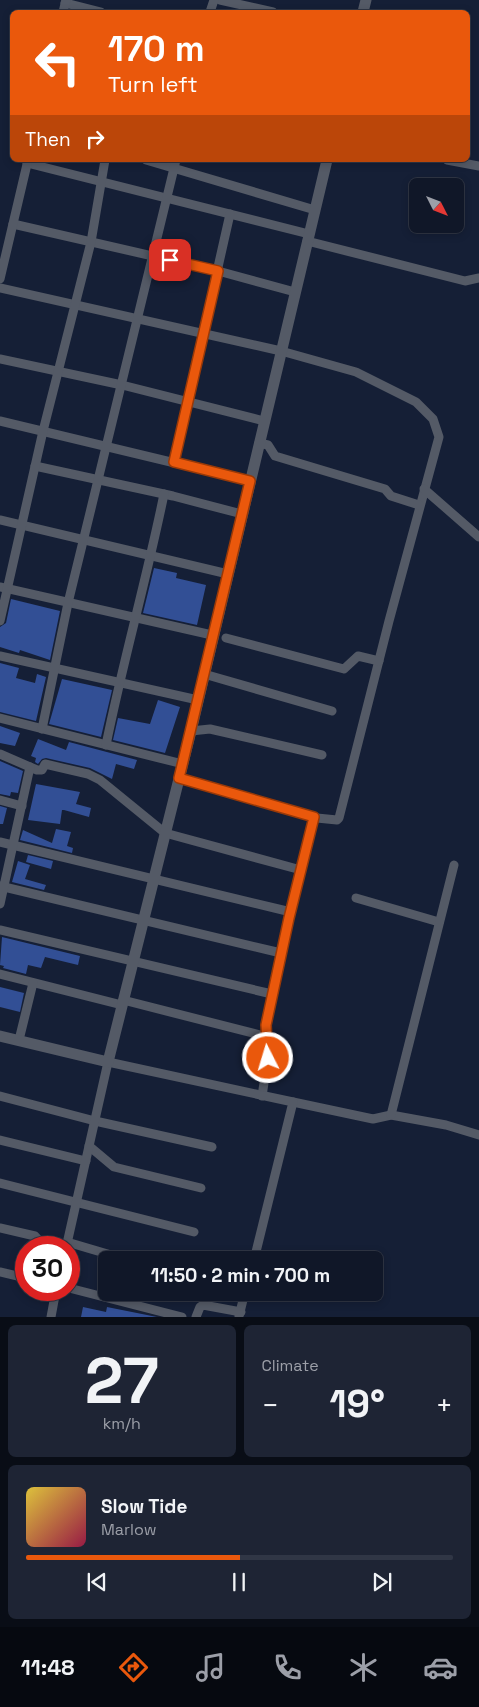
<!DOCTYPE html>
<meta charset="utf-8">
<style>
body{margin:0;font-family:"Space Grotesk",sans-serif;background:#1e2434;color:#f1f3f6;height:100vh;display:flex;flex-direction:column;font-size:19px;white-space:nowrap}
*{box-sizing:border-box;margin:0}
p{font-size:16px;color:#9c9fa8}
.icon{flex:none;width:28px;height:28px;fill:none;stroke:currentColor;stroke-width:2;stroke-linecap:round;stroke-linejoin:round}
.map{position:relative;height:1317px;overflow:hidden}
.details{display:flex;flex-direction:column;gap:8px;padding:8px;background:#090d16;flex:1}
.details>*{flex:none}
.top-card{position:absolute;left:10px;top:10px;width:460px;height:152px;border-radius:8px;box-shadow:0 2px 8px #0003,0 0 0 1px #303645;background:#ea580c;color:#fff;overflow:hidden}
.needle{width:32px;rotate:132deg}
.controls{position:absolute;left:409px;top:178px;display:grid;gap:10px}
.controls a{display:grid;place-items:center;width:55px;height:55px;border-radius:8px;background:#101728;box-shadow:0 2px 8px #0003,0 0 0 1px #303645;font-size:25px}
.speed{position:absolute;left:15px;top:1236px;display:flex;gap:10px;font-size:25px;font-weight:700;text-align:center}
.speed>*{display:grid;place-content:center;width:65px;height:65px;border-radius:50%;background:#101728;box-shadow:0 2px 8px #0003,0 0 0 1px #303645;line-height:1}
.speed .limit{border:8px solid #d22;background:#fff;color:#111}
.pin{position:absolute;display:grid;place-items:center;width:42px;height:42px;color:#fff;margin:-21px;border-radius:10px;box-shadow:0 2px 8px #0006}
.me{position:absolute;width:55px;margin:-28px;rotate:355deg;stroke-linejoin:round;filter:drop-shadow(0 0 4px #0008)}
.turn{display:flex;align-items:center;gap:18px;height:105px;padding:0 15px;font-size:22px}
.turn .icon{width:65px;height:65px;stroke-width:2.5}
.turn b{display:block;font-size:35px;line-height:42px}
.then{display:flex;align-items:center;height:48px;padding:0 15px;background:#0003;gap:10px;font-size:19px}
.big{font-size:38px;font-weight:700;line-height:1.1}
.details .widget{flex:1;display:flex;flex-direction:column;justify-content:center;gap:8px;min-width:0;padding:0 18px;border-radius:8px;background:#1e2434}
.details .dial{align-items:center;gap:0}
.dial b{font-size:65px;line-height:1}
.song{display:flex;align-items:center;gap:15px}
.cover{width:60px;height:60px;border-radius:8px;background:linear-gradient(135deg,hsl(50 70% 55%),hsl(340 70% 35%))}
.played{height:5px;border-radius:2px;background:linear-gradient(90deg,#ea580c 50%,#303645 50%)}
.keys{display:flex;justify-content:space-around;direction:ltr}
.heat{display:flex;justify-content:space-between;align-items:center;font-size:28px;direction:ltr}
.details .tiles{flex:1;display:grid;gap:8px;grid-template-columns:1fr 1fr}
.widget:last-child{grid-column:span 2}
.trip{position:absolute;left:98px;top:1251px;width:285px;height:50px;border-radius:8px;background:#101728;box-shadow:0 2px 8px #0003,0 0 0 1px #303645;font-weight:700;line-height:50px;text-align:center}
.tabs{display:flex;height:80px;justify-content:space-around;align-items:center;background:#060910;color:#9c9fa8}
.tabs .icon{width:35px;height:35px}
.tabs .on{color:#ea580c}
.tabs b{font-size:22px;color:#f1f3f6}
.map>svg:first-child{display:block}
.building{fill:#324f95}
.lines{fill:none;stroke-linecap:round;stroke-linejoin:round}
.minor{stroke:#545a66;stroke-width:9}
.tertiary{stroke:#545a66;stroke-width:11}
.route-casing{stroke:#983908;stroke-width:12}
.route{stroke:#ea580c;stroke-width:9}
</style>
<div class="map">
<svg width="479" height="1317" viewBox="0 0 479 1317">
<rect width="100%" height="100%" fill="#151f36"/>
<!-- building -->
<g class="building">
<path d="M154,568L177,573L176,578L206,585L197,625L143,613Z"/>
<path d="M11,599L60,611L50,660L20,650L19,653L0,647V627L6,623Z"/>
<path d="M0,663L19,668L16,678L35,683L37,674L46,677L36,721L0,712Z"/>
<path d="M62,679L112,690L101,737L49,724Z"/>
<path d="M158,700L180,707L165,753L113,740L118,718L150,724Z"/>
<path d="M0,726L20,733L15,746L0,743Z"/>
<path d="M38,739L66,750L69,742L137,760L134,769L116,764L112,779L90,768L46,758L42,759L38,764L35,762L36,758L31,756Z"/>
<path d="M0,761L23,771L18,793L11,792L10,796L0,794Z"/>
<path d="M36,784L80,792L76,804L91,808L89,817L64,810H62L60,824L28,820Z"/>
<path d="M0,806L7,808L3,824H0Z"/>
<path d="M56,829L71,832L67,846L73,848L72,853L20,840L23,830L52,843Z"/>
<path d="M28,855L53,861L51,869L26,862Z"/>
<path d="M18,861L30,865L25,879L46,885L44,890L12,882Z"/>
<path d="M2,937L80,956L78,965L45,957L41,968L28,965L26,974L3,968L4,966L0,965Z"/>
<path d="M0,987L24,993L20,1012L0,1007Z"/>
<path d="M83,1307L106,1312L107,1307L157,1317H81Z"/>
</g>
<g class="lines">
<!-- minor -->
<g class="minor">
<path d="M220,0L273,12"/>
<path d="M65,3L101,12"/>
<path d="M63,12L66,0"/>
<path d="M210,12L214,0"/>
<path d="M146,160L315,210"/>
<path d="M447,160L479,166"/>
<path d="M27,163L309,234"/>
<path d="M13,224L218,271L295,292"/>
<path d="M307,241L465,281L479,278"/>
<path d="M0,279L28,160"/>
<path d="M0,288L281,351L356,372L416,402L433,419L439,437L389,621L339,818L337,820L317,818L179,778"/>
<path d="M0,359L122,385L264,421"/>
<path d="M0,421L250,481"/>
<path d="M259,443L268,445L275,456L385,489L391,496L419,505"/>
<path d="M174,462L230,214"/>
<path d="M35,466L173,496L242,514"/>
<path d="M424,489L479,537"/>
<path d="M0,520L228,574"/>
<path d="M0,587L212,635"/>
<path d="M0,621L43,431L91,242L105,160"/>
<path d="M226,638L344,669L358,656L379,661"/>
<path d="M0,656L198,700"/>
<path d="M204,674L332,711"/>
<path d="M0,718L183,764"/>
<path d="M42,729L68,603L176,160"/>
<path d="M191,731L210,729L322,755"/>
<path d="M106,745C123,661 147,578 164,494"/>
<path d="M0,754L37,770H42L45,764L88,774L100,780L165,833L301,870"/>
<path d="M0,800L22,806"/>
<path d="M0,842L291,912"/>
<path d="M0,886L281,953"/>
<path d="M356,898L439,922"/>
<path d="M0,904L30,767"/>
<path d="M0,930L272,994"/>
<path d="M0,974L122,1005"/>
<path d="M123,1000L268,1037"/>
<path d="M19,1040L33,983"/>
<path d="M0,1096L95,1121L212,1147"/>
<path d="M262,1096L268,1057L266,1025L289,918L314,817"/>
<path d="M293,1102L373,1119L391,1115L446,1125L479,1135"/>
<path d="M391,1115L454,865"/>
<path d="M0,1140L86,1161"/>
<path d="M89,1146L114,1167L201,1188"/>
<path d="M0,1183L194,1232"/>
<path d="M0,1228L35,1236L46,1248"/>
<path d="M67,1242L128,1260"/>
<path d="M66,1248L108,1062L293,1102L254,1260"/>
<path d="M0,1272L26,1278"/>
<path d="M69,1288L182,1317"/>
<path d="M239,1316L245,1292"/>
<path d="M51,1317L56,1290"/>
<path d="M196,1317L200,1307L203,1305L241,1312"/>
</g>
<!-- tertiary -->
<g class="tertiary">
<path d="M363,12L366,0"/>
<path d="M0,1036L108,1062L191,731L327,160"/>
</g>
</g>
<g class="lines">
<defs>
<path id="route" d="M170,260L218,271L174,462L250,481L179,778L314,817L289,918L266,1025L268,1058"/>
</defs>
<!-- route casing -->
<use href="#route" class="route-casing"/>
<!-- route -->
<use href="#route" class="route"/>
</g>
</svg>
<div class="controls">
<a><svg class="needle" viewBox="-14 -14 28 28"><path d="M0-13l5 13h-10z" fill="#e53935"/><path d="M0 13l5-13h-10z" fill="#9c9fa8"/></svg></a>
</div>
<div class="speed"><div class="limit">30</div></div>
<div class="pin" style="left:170px;top:260px;background:#d93025"><svg class="icon" aria-label="arrive" viewBox="0 0 24 24"><path d="M6 21V4h12l-3 4 3 4H6"/></svg></div>
<svg class="me" style="left:268px;top:1058px" viewBox="-20 -20 40 40"><circle r="17" fill="#ea580c" stroke="#fff" stroke-width="3"/><path d="M0-11L8 9 0 5-8 9z" fill="#fff"/></svg>
<div class="trip">11:50 · 2 min · 700 m</div>
<div class="top-card">
<div class="turn"><svg class="icon" aria-label="left" viewBox="0 0 24 24"><path d="M17 20v-9H6M10 6l-5 5 5 5"/></svg><div><b>170 m</b>Turn left</div></div>
<div class="then">Then<svg class="icon" aria-label="right" viewBox="0 0 24 24"><path d="M7 20v-9h11M14 6l5 5-5 5"/></svg></div>
</div>
</div>
<section class="details">
<div class="tiles">
<div class="widget dial"><b>27</b><p>km/h</p></div>
<div class="widget"><p>Climate</p>
<div class="heat"><a>−</a><b class="big">19°</b><a>+</a></div>
</div>
<div class="widget">
<div class="song"><i class="cover"></i><div><b>Slow Tide</b><p>Marlow</p></div></div>
<div class="played"></div>
<div class="keys"><svg class="icon" aria-label="previous" viewBox="0 0 24 24"><path d="M18 5L8 12l10 7zM5 5v14"/></svg><svg class="icon" aria-label="pause" viewBox="0 0 24 24"><path d="M8 5v14M16 5v14"/></svg><svg class="icon" aria-label="next" viewBox="0 0 24 24"><path d="M6 5l10 7-10 7zM19 5v14"/></svg></div>
</div>
</div>
</section>
<nav class="tabs">
<b>11:48</b>
<svg class="icon on" aria-label="directions" viewBox="0 0 24 24"><path d="M12 3l9 9-9 9-9-9zM9 14v-3h6M13 9l2 2-2 2"/></svg>
<svg class="icon" aria-label="music" viewBox="0 0 24 24"><path d="M9 18V5l10-2v13"/><circle cx="6" cy="18" r="3"/><circle cx="16" cy="16" r="3"/></svg>
<svg class="icon" aria-label="phone" viewBox="0 0 24 24"><path d="M5 4h4l2 5-3 2q2 4 5 5l2-3 5 2v4C11 20 4 13 5 4z"/></svg>
<svg class="icon" aria-label="climate" viewBox="0 0 24 24"><path d="M12 3v18M4 7l16 10M4 17L20 7"/></svg>
<svg class="icon" aria-label="car" viewBox="0 0 24 24"><path d="M5 17H2v-5l4-1 3-4h7l3 4 3 1v5h-3M9 17h6M6 11h13"/><circle cx="7" cy="17" r="2"/><circle cx="17" cy="17" r="2"/></svg>
</nav>
